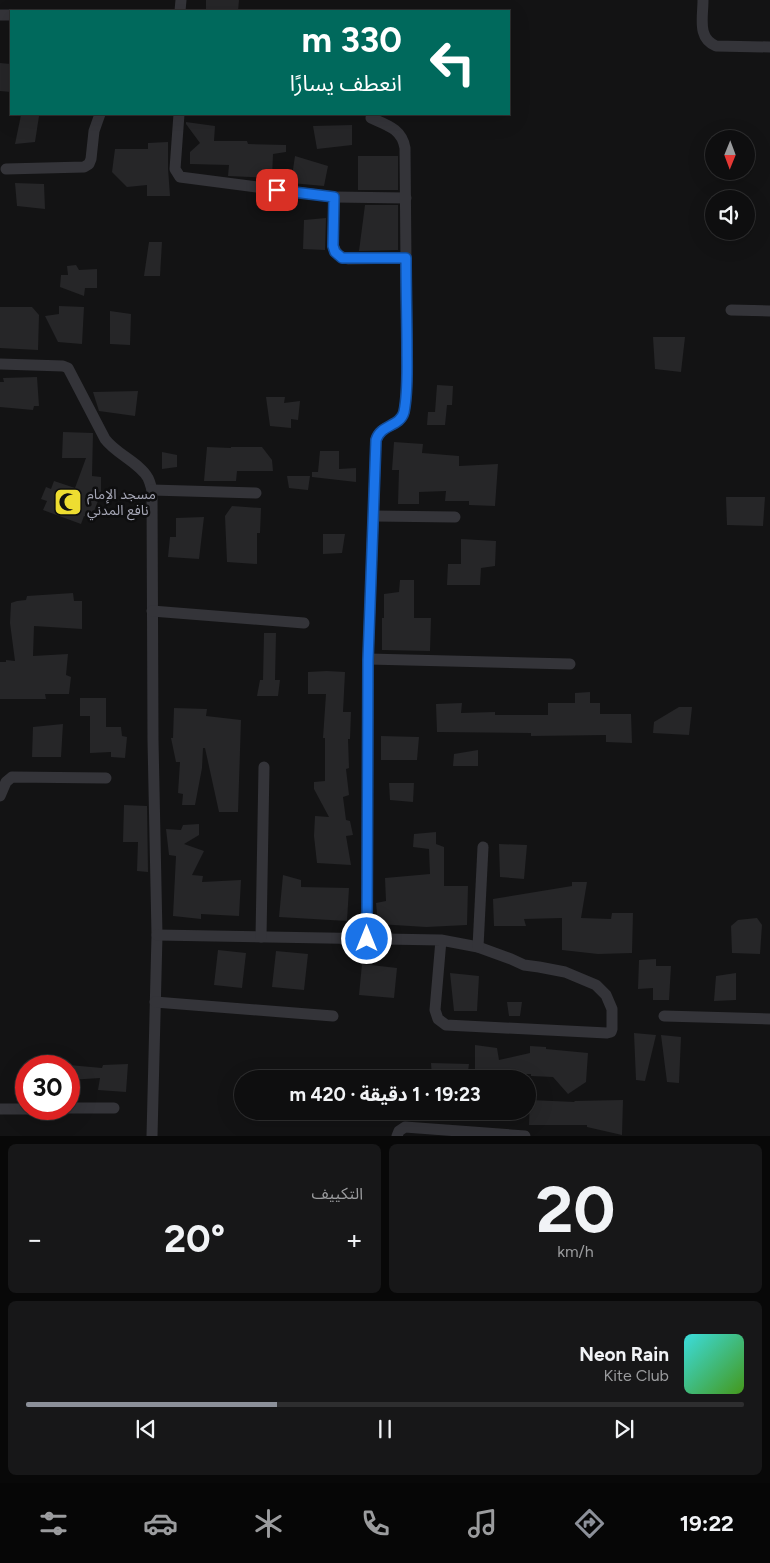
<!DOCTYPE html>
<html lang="ar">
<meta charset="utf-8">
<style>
body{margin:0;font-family:Figtree,"Noto Sans Arabic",sans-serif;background:#171718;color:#f1f3f6;direction:rtl;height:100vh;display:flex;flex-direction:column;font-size:19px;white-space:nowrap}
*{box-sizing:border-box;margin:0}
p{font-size:16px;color:#9b9c9e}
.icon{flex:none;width:28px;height:28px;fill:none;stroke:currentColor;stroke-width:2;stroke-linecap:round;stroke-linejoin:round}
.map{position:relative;height:1136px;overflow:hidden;direction:ltr}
.panel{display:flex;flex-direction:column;gap:8px;padding:8px;background:#080808;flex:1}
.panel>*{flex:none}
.guide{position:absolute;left:10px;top:10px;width:500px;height:105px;border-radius:0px;box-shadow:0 5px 20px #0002,0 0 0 1px #2e2e2f;direction:rtl;background:#00695c;color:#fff;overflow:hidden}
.needle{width:32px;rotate:181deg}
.tools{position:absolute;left:705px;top:130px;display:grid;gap:10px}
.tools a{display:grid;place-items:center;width:50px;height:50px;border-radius:50%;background:#0e0e0f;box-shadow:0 5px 20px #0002,0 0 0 1px #2e2e2f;font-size:25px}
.speed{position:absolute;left:15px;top:1055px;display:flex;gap:10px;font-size:25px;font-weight:700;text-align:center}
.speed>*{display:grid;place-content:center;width:65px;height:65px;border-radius:50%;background:#0e0e0f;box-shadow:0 5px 20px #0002,0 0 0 1px #2e2e2f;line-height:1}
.speed .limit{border:8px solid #d22;background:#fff;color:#111}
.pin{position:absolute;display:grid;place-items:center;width:42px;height:42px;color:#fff;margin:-21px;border-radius:10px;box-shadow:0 2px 8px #0006}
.me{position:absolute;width:55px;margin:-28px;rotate:0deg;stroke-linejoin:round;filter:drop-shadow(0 0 4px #0008)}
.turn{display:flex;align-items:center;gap:18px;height:105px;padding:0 25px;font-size:22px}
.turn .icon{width:65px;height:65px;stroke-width:2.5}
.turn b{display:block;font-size:35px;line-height:42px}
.big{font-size:38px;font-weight:700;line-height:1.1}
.panel .widget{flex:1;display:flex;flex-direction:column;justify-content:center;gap:8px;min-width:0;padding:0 18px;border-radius:8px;background:#171718}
.panel .dial{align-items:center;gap:0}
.dial b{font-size:65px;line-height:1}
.song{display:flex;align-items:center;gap:15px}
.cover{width:60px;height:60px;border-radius:8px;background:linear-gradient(135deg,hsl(180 70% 55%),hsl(100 70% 35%))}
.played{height:5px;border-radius:2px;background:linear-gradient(90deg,#8c9099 35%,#2e2e2f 35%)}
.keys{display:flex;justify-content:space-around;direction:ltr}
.heat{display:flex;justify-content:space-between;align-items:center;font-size:28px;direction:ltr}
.panel .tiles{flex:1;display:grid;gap:8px;grid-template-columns:1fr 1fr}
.widget:last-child{grid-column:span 2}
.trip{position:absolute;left:234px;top:1070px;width:302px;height:50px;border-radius:25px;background:#0e0e0f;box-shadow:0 5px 20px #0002,0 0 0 1px #2e2e2f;font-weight:700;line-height:50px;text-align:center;direction:rtl}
.tabs{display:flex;height:80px;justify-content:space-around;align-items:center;background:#060606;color:#9b9c9e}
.tabs .icon{width:35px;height:35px}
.tabs .selected{color:#8c9099}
.tabs b{font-size:22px;color:#f1f3f6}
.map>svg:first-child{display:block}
.building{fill:#262628}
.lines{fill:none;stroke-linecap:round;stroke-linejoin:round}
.minor{stroke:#343439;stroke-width:11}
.route-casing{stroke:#114b97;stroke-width:12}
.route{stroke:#1a73e8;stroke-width:9}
.labels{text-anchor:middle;stroke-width:5;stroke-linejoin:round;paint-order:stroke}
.poi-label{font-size:14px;fill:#a5a6b5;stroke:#0e0e0f;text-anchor:start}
</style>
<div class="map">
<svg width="770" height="1136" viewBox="0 0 770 1136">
<rect width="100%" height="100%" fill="#131314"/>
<!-- building -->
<g class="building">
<path d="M206,0H239L238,11H206Z"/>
<path d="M0,63L11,64V92L0,91Z"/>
<path d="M21,115L39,116L35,142L15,144Z"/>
<path d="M186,122L215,126L214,141H247L248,144L286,145V152L273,154L272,178L228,176L229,165L190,164V152L200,143L186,124Z"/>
<path d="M352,125V145L317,149L313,126Z"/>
<path d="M168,142V168L170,196H147V185L127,187L112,172L115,149H148V143Z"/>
<path d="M295,156L328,166L324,186L291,183Z"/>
<rect x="358" y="156" width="40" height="34"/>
<path d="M15,183L44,184L45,209L17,206Z"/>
<path d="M365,205H398V250L359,251Z"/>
<path d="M326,218L325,250L303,249L304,220Z"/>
<path d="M149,242H162L160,276H144Z"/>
<path d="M76,265L79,270L97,269V288H85L84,296L60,287L61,275H68L67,266Z"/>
<path d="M59,306L84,307L82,344L58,342L45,316L59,314Z"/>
<path d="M0,307H32L39,315L38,350L0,348Z"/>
<path d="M110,311L131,314L130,345L110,344Z"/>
<path d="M653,337H685L681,372L655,369Z"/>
<path d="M37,377L39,406H34L33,410L0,407V382H4L3,378Z"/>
<path d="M437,385L453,386L452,405H447L445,425H427L428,412H435Z"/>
<path d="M138,391L135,416L99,411L93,392Z"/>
<path d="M266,397H285L284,403L300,401L298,420L291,419V428L270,426Z"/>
<path d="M63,432L93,433L92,476L101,477V493L91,519L84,516L81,524L43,510L47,501L41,499L46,487L51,489L54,481L75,488L86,458H62Z"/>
<path d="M394,442L423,444L422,453L459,456V466L498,464L495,506L469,505V501H445L446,491L419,492V504H398L399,470H392Z"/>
<path d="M207,447L231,448V447H262L272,460L273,471H237L236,481H204Z"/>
<path d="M320,451H339V469L356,468V482L312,477V472H318Z"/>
<path d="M162,452L177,455V467L162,469Z"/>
<path d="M287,476H310L308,490L289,488Z"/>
<path d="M726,497H765L763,526L727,525Z"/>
<path d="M232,506L261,508L260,533H257V564L227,562L225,516Z"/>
<path d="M204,517L199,559L168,557L170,537H176V518Z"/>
<path d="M323,534H345L342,553L323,554Z"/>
<path d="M461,539L496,541L495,566L481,568L480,585H447L448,564H461Z"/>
<path d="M400,580H414V618H431L430,651L382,650V618H384V594L399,592Z"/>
<path d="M73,593L74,601H82V629L34,626L33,656L68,654L66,675L71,677L69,694H45L46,699H0V662H6V660L15,661L10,623L11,603L17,601L26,600L27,596Z"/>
<path d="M264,633H276L275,680H280L278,696H257L260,680H263Z"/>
<path d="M327,671L345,672L343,712H351L350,739H348L349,768L346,769L349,795L343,797L346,820L350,821L353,835L346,836L351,865L317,863L314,836L315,816L329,817L314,789V782L325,781V738H323L326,694H308V672Z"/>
<path d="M590,692V703H600V714H631L632,743L606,742V735L531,736V733L437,732L436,704L462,703L461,713L495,712V715H548V703H575V693Z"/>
<path d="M80,698H106V727H121L122,736L127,737L125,758L111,757V752L90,753V716H80Z"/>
<path d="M679,707H692L689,735L653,733L654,722Z"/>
<path d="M174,708L207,709L206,716L241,720L238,812H219L205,748H203L202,768L195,805H182L183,794L178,793L180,762H176L171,738H173Z"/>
<path d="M63,724L61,757H32L33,727Z"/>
<path d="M381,736L419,737L417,760H381Z"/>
<path d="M478,750V766H453L454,754Z"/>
<path d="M389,783H414L413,802L390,800Z"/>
<path d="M124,805L147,806L148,872L137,871L138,842H123Z"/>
<path d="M199,824V835L184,844L204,851L192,875L203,876L202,882L241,880L239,916L201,914V919L173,916L176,856L169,855L166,829L181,830L183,825Z"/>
<path d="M436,832V844L444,847V886H468L467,925L426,927L378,924L376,903L386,901L385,878L430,874L429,849L413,847L414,834Z"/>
<path d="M499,844L527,845L524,879L500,877Z"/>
<path d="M283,875L301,880V887L349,888L347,921L279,917Z"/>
<path d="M572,882H587L581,918L611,919L612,913H633L632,953L598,954L562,950V918L524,919L526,926H494L493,899L572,886Z"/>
<path d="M757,918L762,925L760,954L732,953L731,926L738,920Z"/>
<path d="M218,950L246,953L242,988L214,985Z"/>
<path d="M276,951L308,954L304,990L272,987Z"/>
<path d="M656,959V966H671L669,1000H653V988L638,989L639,960Z"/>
<path d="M362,964L397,968L394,998L359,995Z"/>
<path d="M450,973L479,976L477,1011H454Z"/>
<path d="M736,973V1000L714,1001L716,976Z"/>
<path d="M507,1002H522L520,1016H509Z"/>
<path d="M634,1033L656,1035L645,1081L636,1080Z"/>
<path d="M661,1035L681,1037L679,1083L667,1082Z"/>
<path d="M475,1045L497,1048L499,1060L530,1053V1046L546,1047V1049L588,1053L586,1082L568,1094L553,1077L531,1076V1074H475Z"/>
<path d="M431,1063L469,1064L467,1078L432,1077Z"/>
<path d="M128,1064L126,1092L98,1090L100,1078L69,1080V1065L102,1068L103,1065Z"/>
<path d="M530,1100L575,1102L574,1101L623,1100L622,1135L587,1127V1125H529Z"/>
</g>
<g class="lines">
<!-- minor -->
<g class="minor">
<path d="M703,0C703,18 697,38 716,46L770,47"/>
<path d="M180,11L181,0"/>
<path d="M0,15H11"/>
<path d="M179,114L175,169L180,177L334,197L333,246L338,255L348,259L406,258"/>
<path d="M6,169L84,167L89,164L91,159L94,131L100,114"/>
<path d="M334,197L406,198"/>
<path d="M731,310L770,311"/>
<path d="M0,364L63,366L68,368L105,439C116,454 140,463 148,478C150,482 151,487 152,490L153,740L157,935L152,1136"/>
<path d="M152,490L256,493"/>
<path d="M374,516L455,517"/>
<path d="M152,611L304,623"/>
<path d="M368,659L570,664"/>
<path d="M0,796L6,782L12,777L106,778"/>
<path d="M157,935L441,940L478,947L511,959L524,965L539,967L565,972L596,985L606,995L612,1009V1029L611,1032L607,1033L446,1025L438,1019L435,1010L441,940"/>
<path d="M261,937L264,767"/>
<path d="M367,939L368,659L376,440C380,425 394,428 401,418C407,410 406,389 407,379L405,148C402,129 387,125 371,118"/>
<path d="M478,947L483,847"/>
<path d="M155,1002L333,1016"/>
<path d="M664,1016L770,1019"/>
<path d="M69,1108H114"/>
<path d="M0,1109H31"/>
<path d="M397,1136L399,1131L405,1127L525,1136"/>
</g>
</g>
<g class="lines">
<defs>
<path id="route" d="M277,190L334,197L333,246L335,252L342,258H406C406,289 407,320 407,351C407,371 408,392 404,412C400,427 381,424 376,440L368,660L367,939"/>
</defs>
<!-- route casing -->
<use href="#route" class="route-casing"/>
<!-- route -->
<use href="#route" class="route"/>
</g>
<!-- icons -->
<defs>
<symbol id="mosque-square" viewBox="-11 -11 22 22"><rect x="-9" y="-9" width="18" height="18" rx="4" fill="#eedd31" stroke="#0e0e0f"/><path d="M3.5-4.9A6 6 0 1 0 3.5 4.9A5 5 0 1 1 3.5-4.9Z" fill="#111"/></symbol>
</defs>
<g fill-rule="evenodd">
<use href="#mosque-square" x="52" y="486" width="32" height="32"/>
</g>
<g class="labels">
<!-- poi labels -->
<g class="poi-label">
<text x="87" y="499">مسجد الإمام<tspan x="87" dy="16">نافع المدني</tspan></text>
</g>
</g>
</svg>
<div class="tools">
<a><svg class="needle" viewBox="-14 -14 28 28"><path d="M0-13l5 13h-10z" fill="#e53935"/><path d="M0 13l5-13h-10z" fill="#9b9c9e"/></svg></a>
<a><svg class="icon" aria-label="sound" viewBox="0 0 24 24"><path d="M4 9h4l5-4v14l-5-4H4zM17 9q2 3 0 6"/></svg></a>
</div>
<div class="speed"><div class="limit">30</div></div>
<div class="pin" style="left:277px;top:190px;background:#d93025"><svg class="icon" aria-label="arrive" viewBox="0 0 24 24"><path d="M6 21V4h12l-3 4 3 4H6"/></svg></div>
<svg class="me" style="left:367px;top:939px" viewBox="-20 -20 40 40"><circle r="17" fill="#1a73e8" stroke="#fff" stroke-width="3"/><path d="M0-11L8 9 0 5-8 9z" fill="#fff"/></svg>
<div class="trip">19:23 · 1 دقيقة · 420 m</div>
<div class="guide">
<div class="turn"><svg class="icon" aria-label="left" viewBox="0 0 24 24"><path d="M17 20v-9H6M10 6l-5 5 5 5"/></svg><div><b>330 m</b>انعطف يسارًا</div></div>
</div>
</div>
<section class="panel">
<div class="tiles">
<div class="widget dial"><b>20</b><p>km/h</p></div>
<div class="widget"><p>التكييف</p>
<div class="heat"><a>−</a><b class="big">20°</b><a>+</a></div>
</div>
<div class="widget">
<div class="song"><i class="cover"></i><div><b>Neon Rain</b><p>Kite Club</p></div></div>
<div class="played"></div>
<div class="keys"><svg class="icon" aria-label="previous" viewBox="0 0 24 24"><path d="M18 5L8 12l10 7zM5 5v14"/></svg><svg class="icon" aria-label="pause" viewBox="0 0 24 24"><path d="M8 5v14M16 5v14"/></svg><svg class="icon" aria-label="next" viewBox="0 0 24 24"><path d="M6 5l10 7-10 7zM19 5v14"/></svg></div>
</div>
</div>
</section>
<nav class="tabs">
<b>19:22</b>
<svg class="icon selected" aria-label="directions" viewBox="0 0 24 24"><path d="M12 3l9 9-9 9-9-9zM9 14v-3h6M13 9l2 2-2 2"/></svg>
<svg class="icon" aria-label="music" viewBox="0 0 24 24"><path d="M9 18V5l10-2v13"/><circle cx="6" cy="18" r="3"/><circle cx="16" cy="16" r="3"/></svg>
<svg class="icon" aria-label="phone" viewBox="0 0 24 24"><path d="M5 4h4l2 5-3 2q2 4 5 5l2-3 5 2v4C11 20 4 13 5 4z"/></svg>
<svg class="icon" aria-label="climate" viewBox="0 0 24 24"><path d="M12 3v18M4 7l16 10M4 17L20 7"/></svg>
<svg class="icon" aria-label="car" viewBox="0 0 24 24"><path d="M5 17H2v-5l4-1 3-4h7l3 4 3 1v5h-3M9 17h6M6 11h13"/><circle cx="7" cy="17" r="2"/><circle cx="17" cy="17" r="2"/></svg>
<svg class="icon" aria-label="filters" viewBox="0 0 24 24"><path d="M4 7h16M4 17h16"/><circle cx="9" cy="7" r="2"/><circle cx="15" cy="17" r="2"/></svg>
</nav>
